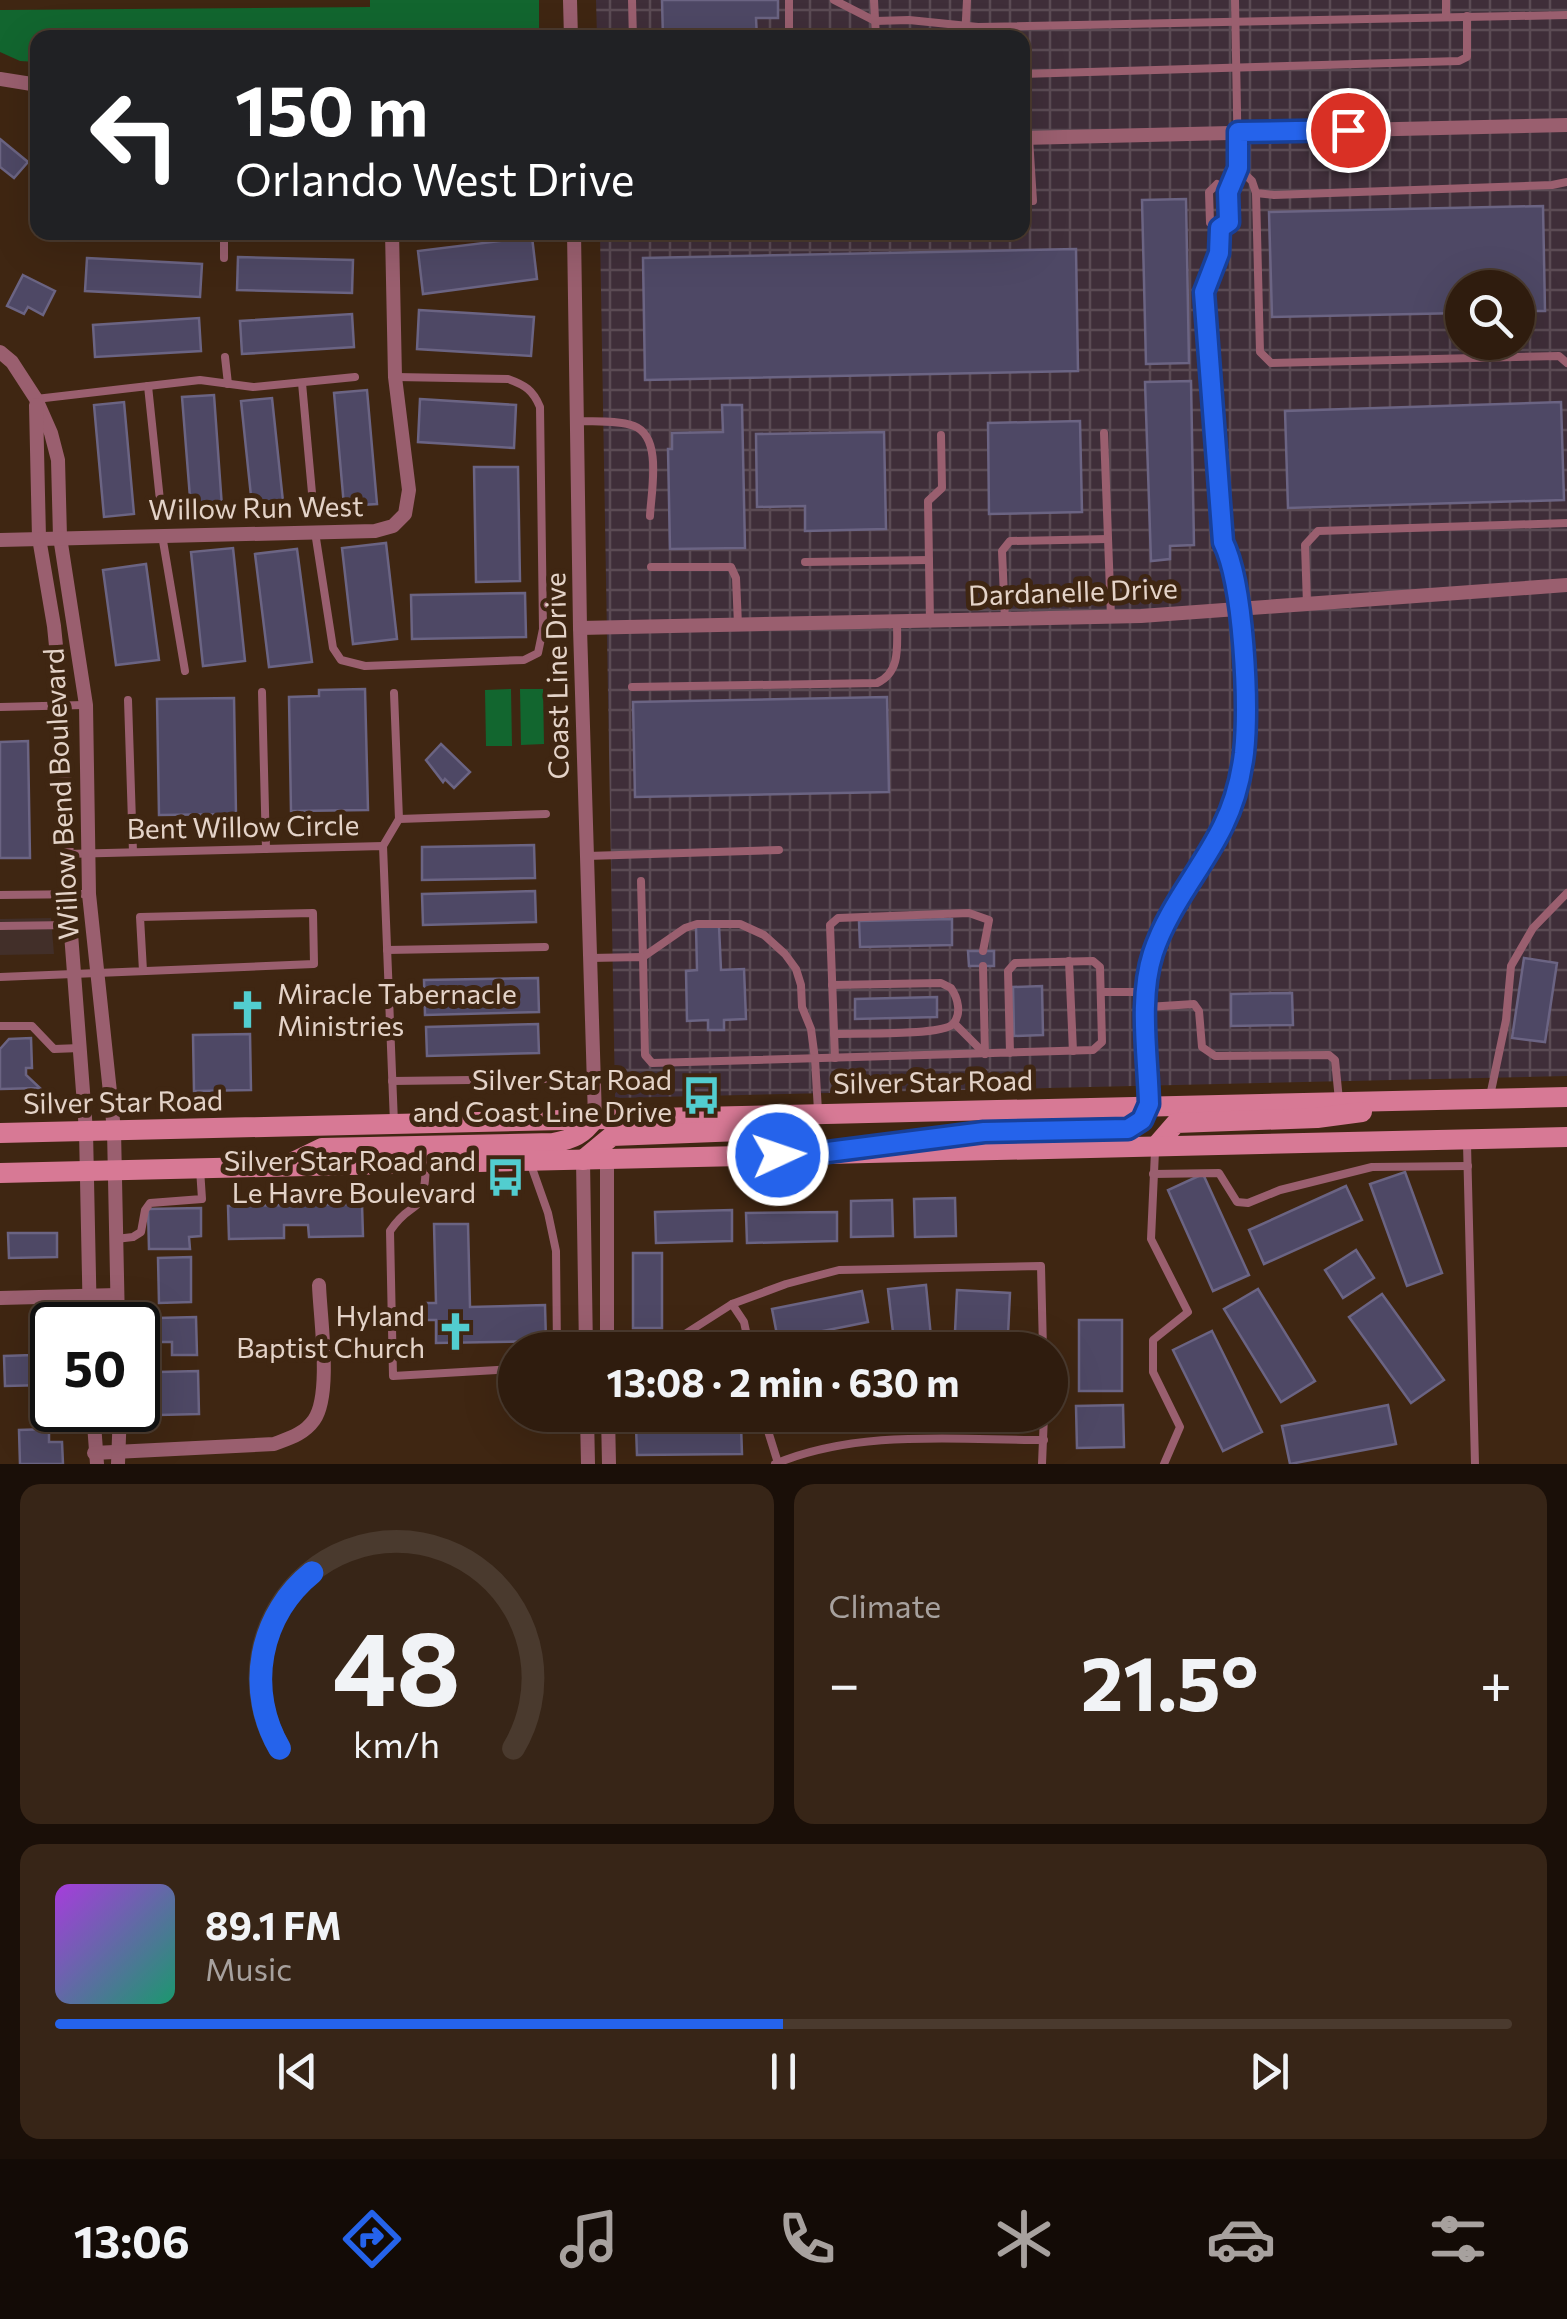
<!DOCTYPE html>
<meta charset="utf-8">
<style>
body{margin:0;font-family:Commissioner,sans-serif;background:#372517;color:#f1f3f6;height:100vh;display:flex;flex-direction:column;font-size:38px;white-space:nowrap}
*{box-sizing:border-box;margin:0}
p{font-size:32px;color:#a7a19e}
.icon{flex:none;width:55px;height:55px;fill:none;stroke:currentColor;stroke-width:2;stroke-linecap:round;stroke-linejoin:round}
.map{position:relative;height:1464px;overflow:hidden}
.drawer{display:flex;flex-direction:column;gap:20px;padding:20px;background:#1a0f08;flex:1}
.drawer>*{flex:none}
.guide{position:absolute;left:30px;top:30px;width:1000px;height:210px;border-radius:20px;box-shadow:0 10px 40px #0002,0 0 0 2px #4a3a2e;background:#202124;color:#fff;overflow:hidden}
.buttons{position:absolute;left:1445px;top:270px;display:grid;gap:20px}
.buttons a{display:grid;place-items:center;width:90px;height:90px;border-radius:50%;background:#2f1c0e;box-shadow:0 10px 40px #0002,0 0 0 2px #4a3a2e;font-size:50px}
.speed{position:absolute;left:30px;top:1302px;display:flex;gap:20px;font-size:50px;font-weight:700;text-align:center}
.speed>*{display:grid;place-content:center;width:130px;height:130px;border-radius:50%;background:#2f1c0e;box-shadow:0 10px 40px #0002,0 0 0 2px #4a3a2e;line-height:1}
.speed .limit{border:5px solid #111;border-radius:15px;background:#fff;color:#111}
.pin{position:absolute;display:grid;place-items:center;width:85px;height:85px;color:#fff;margin:-42px;border:5px solid #fff;border-radius:50%;box-shadow:0 2px 10px #0007}
.me{position:absolute;width:110px;margin:-55px;rotate:87deg;stroke-linejoin:round;filter:drop-shadow(0 0 8px #0008)}
.turn{display:flex;align-items:center;gap:35px;height:210px;padding:0 40px;font-size:45px}
.turn .icon{width:130px;height:130px;stroke-width:2.5}
.turn b{display:block;font-size:70px;line-height:85px}
.big{font-size:75px;font-weight:700;line-height:1.1}
.drawer .tile{flex:1;display:flex;flex-direction:column;justify-content:center;gap:15px;min-width:0;padding:0 35px;border-radius:20px;background:#372517}
.drawer .dial{align-items:center;gap:0}
.dial svg{height:260px;overflow:visible;fill:none;stroke:#4a3a2e;stroke-width:7;stroke-linecap:round;text-anchor:middle}
.dial text{fill:#f1f3f6;stroke:none}
.song{display:flex;align-items:center;gap:30px}
.cover{width:120px;height:120px;border-radius:15px;background:linear-gradient(135deg,hsl(280 70% 55%),hsl(160 70% 35%))}
.played{height:10px;border-radius:5px;background:linear-gradient(90deg,#2563eb 50%,#4a3a2e 50%)}
.keys{display:flex;justify-content:space-around;direction:ltr}
.heat{display:flex;justify-content:space-between;align-items:center;font-size:55px;direction:ltr}
.drawer .tiles{flex:1;display:grid;gap:20px;grid-template-columns:1fr 1fr}
.tile:last-child{grid-column:span 2}
.trip{position:absolute;left:498px;top:1332px;width:570px;height:100px;border-radius:50px;background:#2f1c0e;box-shadow:0 10px 40px #0002,0 0 0 2px #4a3a2e;font-weight:700;line-height:100px;text-align:center}
.tabs{display:flex;height:160px;justify-content:space-around;align-items:center;background:#130b06;color:#a7a19e}
.tabs .icon{width:70px;height:70px}
.tabs .active{color:#2563eb}
.tabs b{font-size:45px;color:#f1f3f6}
.map>svg:first-child{display:block}
.commercial{fill:#422f29}
.industrial{fill:url(#industrial-grid);fill-rule:evenodd}
.park{fill:#12662f}
.building{fill:#4e4865;stroke:#6b6483;stroke-width:2.5}
.lines{fill:none;stroke-linecap:round;stroke-linejoin:round}
.service{stroke:#9a5f6f;stroke-width:8}
.minor{stroke:#9a5f6f;stroke-width:14}
.secondary{stroke:#d77995;stroke-width:20}
.route-casing{stroke:#184099;stroke-width:25}
.route{stroke:#2563eb;stroke-width:18}
.labels{text-anchor:middle;stroke-width:10;stroke-linejoin:round;paint-order:stroke}
.street-label{font-size:28px;fill:#e4d3c8;stroke:#3f2612}
.poi-label{font-size:28px;fill:#e4d3c8;stroke:#3f2612;text-anchor:end}
</style>
<div class="map">
<svg width="1567" height="1464" viewBox="0 0 1567 1464">
<defs>
<pattern id="industrial-grid" width="8" height="8" patternUnits="userSpaceOnUse" patternTransform="scale(2.5)"><rect width="8" height="8" fill="#3f2e39"/><path d="M0 4h8M4 0v8" fill="none" stroke="#5b4b54"/></pattern>
</defs>
<rect width="100%" height="100%" fill="#3f2612"/>
<!-- commercial -->
<path class="commercial" d="M51,918L54,954L0,955V919Z"/>
<!-- industrial -->
<path class="industrial" d="M596,0H1567V1076L615,1098L600,233L1022,232V38L597,37ZM1462,288H1518V342H1462Z"/>
<!-- park -->
<g class="park">
<path d="M370,0H539V37L38,38L37,62L20,61L0,52V10L370,7Z"/>
<path d="M511,689L512,746H486L485,690Z"/>
<path d="M520,689H543L544,744L521,745Z"/>
</g>
<!-- building -->
<g class="building">
<path d="M662,0H778V18H756L757,38H663Z"/>
<path d="M0,139L28,162L14,178L0,167Z"/>
<path d="M1186,199L1189,363L1146,364L1142,200Z"/>
<path d="M1543,206L1545,311H1518V288H1462V313L1272,317L1269,212Z"/>
<path d="M532,237L537,279L423,294L418,251Z"/>
<path d="M1076,249L1078,371L645,380L643,258Z"/>
<path d="M238,257L353,260L352,293L237,290Z"/>
<path d="M87,258L202,264L200,297L85,291Z"/>
<path d="M23,275L55,291L43,315L28,307L24,314L7,306Z"/>
<path d="M419,310L534,317L531,356L417,349Z"/>
<path d="M352,314L354,347L242,354L240,321Z"/>
<path d="M199,318L201,351L95,357L93,325Z"/>
<path d="M1191,381L1194,545L1170,546V559L1151,561L1145,382Z"/>
<path d="M367,390L377,504L344,506L334,393Z"/>
<path d="M214,395L222,507L191,510L182,397Z"/>
<path d="M272,398L284,511L253,515L241,401Z"/>
<path d="M420,399L516,405L514,448L418,442Z"/>
<path d="M124,402L134,514L104,517L94,405Z"/>
<path d="M1561,402L1564,500L1288,508L1285,411Z"/>
<path d="M722,405H742L745,548L670,549L668,449H672V433L723,432Z"/>
<path d="M1080,421L1082,512L989,514L988,423Z"/>
<path d="M884,432L886,529L805,531V506L757,507L756,434Z"/>
<path d="M474,467H518L520,581L476,582Z"/>
<path d="M386,543L397,639L353,644L342,548Z"/>
<path d="M233,548L245,661L203,666L191,552Z"/>
<path d="M297,549L312,662L269,667L255,554Z"/>
<path d="M146,564L159,660L116,665L103,570Z"/>
<path d="M525,593L526,637L412,639L411,595Z"/>
<path d="M365,689L368,810L291,811L289,697L319,696V690Z"/>
<path d="M887,697L889,792L635,797L633,702Z"/>
<path d="M234,698L236,814L159,815L157,699Z"/>
<path d="M28,741L30,858H0V742Z"/>
<path d="M441,744L470,772L454,788L445,779L443,782L426,760Z"/>
<path d="M534,845L535,878L422,880V847Z"/>
<path d="M535,891L536,922L423,925L422,894Z"/>
<path d="M952,919V945L860,947L859,921Z"/>
<path d="M696,926H719L721,970L744,969L746,1019L724,1020V1030H708V1020L687,1021L686,971L697,970Z"/>
<path d="M968,951H994V966H969Z"/>
<path d="M1524,958L1557,963L1545,1042L1512,1038Z"/>
<path d="M538,978L539,1012L425,1015L424,980Z"/>
<path d="M1042,986L1043,1035L1014,1036L1013,987Z"/>
<path d="M1292,993L1293,1025L1231,1026V994Z"/>
<path d="M937,997V1017L855,1019V999Z"/>
<path d="M538,1024L539,1053L427,1056L426,1027Z"/>
<path d="M250,1034L251,1090L194,1091L193,1035Z"/>
<path d="M31,1038L32,1068H26V1075L40,1088L0,1089V1049L9,1039Z"/>
<path d="M1405,1172L1442,1273L1407,1286L1370,1184Z"/>
<path d="M1203,1174L1249,1275L1213,1291L1168,1190Z"/>
<path d="M1346,1186L1362,1220L1264,1264L1249,1230Z"/>
<path d="M955,1198L956,1236L915,1237L914,1199Z"/>
<path d="M892,1200L893,1236L851,1237V1201Z"/>
<path d="M362,1204L363,1236L309,1237L308,1225H284V1238L229,1239L228,1206Z"/>
<path d="M201,1208V1236L189,1237L190,1249H149L148,1209Z"/>
<path d="M732,1210V1241L656,1243L655,1212Z"/>
<path d="M837,1212V1241L747,1243L746,1213Z"/>
<path d="M434,1224H468L470,1307L545,1305L546,1341L436,1343V1320H425V1303H436Z"/>
<path d="M8,1233H57V1257L9,1258Z"/>
<path d="M1356,1250L1374,1278L1343,1298L1325,1270Z"/>
<rect x="633" y="1253" width="29" height="75"/>
<path d="M191,1257V1302L159,1303L158,1258Z"/>
<path d="M926,1285L931,1337L894,1341L888,1289Z"/>
<path d="M1258,1289L1315,1381L1281,1402L1224,1309Z"/>
<path d="M957,1290L1010,1293L1008,1334L955,1332Z"/>
<path d="M862,1291L868,1322L778,1340L772,1309Z"/>
<path d="M1382,1294L1444,1380L1411,1403L1349,1317Z"/>
<path d="M196,1317L197,1355H172V1342H159L158,1318Z"/>
<rect x="1079" y="1320" width="43" height="71"/>
<path d="M1212,1331L1262,1432L1223,1451L1173,1350Z"/>
<path d="M32,1341H47V1385L5,1386L4,1356L33,1355Z"/>
<path d="M869,1341V1350H838V1342Z"/>
<path d="M198,1371L199,1414L159,1415L158,1372Z"/>
<path d="M1123,1405L1124,1447L1077,1448L1076,1406Z"/>
<path d="M1388,1405L1396,1444L1290,1464L1282,1426Z"/>
<path d="M791,1415H821L822,1422L793,1427Z"/>
<path d="M741,1425L742,1454L637,1455L636,1426Z"/>
<path d="M49,1429V1442H62L63,1464H20L19,1430Z"/>
</g>
<g class="lines">
<!-- service -->
<g class="service">
<path d="M632,0L633,38"/>
<path d="M789,0V38"/>
<path d="M834,0L875,21L909,20L978,27L1567,15"/>
<path d="M874,0L876,38"/>
<path d="M1235,0L1238,168L1252,181L1256,193L1274,195L1552,185L1567,182"/>
<path d="M1446,0V16"/>
<path d="M965,38L967,0"/>
<path d="M1022,74L1459,61L1467,57V16"/>
<path d="M1238,168L1228,192L1229,223L1220,228L1219,253L1205,292L1223,542L1229,554L1239,610"/>
<path d="M1256,193L1260,352L1271,363L1559,356L1567,363"/>
<path d="M1022,201H1033L1029,138"/>
<path d="M1220,228L1210,223L1209,192L1217,184L1228,192"/>
<path d="M224,232V258"/>
<path d="M315,232L364,236"/>
<path d="M98,235L208,237L221,232"/>
<path d="M225,357L228,384"/>
<path d="M302,383L313,504"/>
<path d="M148,386L161,510"/>
<path d="M36,399L200,380L253,387L355,377"/>
<path d="M577,421C595,422 617,420 634,426C663,437 651,492 650,516"/>
<path d="M1104,433L1111,617"/>
<path d="M315,532L333,648L341,660L365,666L524,660L538,653L543,629L540,407C533,390 525,385 508,379L396,377"/>
<path d="M162,535L185,671"/>
<path d="M805,562L929,560"/>
<path d="M651,567H731L736,578L738,625"/>
<path d="M1307,605L1305,545L1318,531L1567,523"/>
<path d="M1005,620L1002,551L1010,541L1108,539"/>
<path d="M930,622L928,501L942,488L941,435"/>
<path d="M632,687L877,683C901,672 897,646 897,623"/>
<path d="M262,692L266,849"/>
<path d="M394,693L399,819"/>
<path d="M128,700L133,852"/>
<path d="M0,707L85,705"/>
<path d="M383,846L399,819L546,814"/>
<path d="M66,854L383,846L394,1123"/>
<path d="M587,856L779,850"/>
<path d="M641,881L643,957"/>
<path d="M0,895L89,894"/>
<path d="M0,926L70,925"/>
<path d="M387,950L545,947"/>
<path d="M643,957L685,928L697,924H740L764,935L785,954L796,969L801,985L802,1007L811,1029L815,1059L818,1111"/>
<path d="M590,958L643,957L645,1055L652,1063L1093,1050L1102,1042L1100,967L1093,961L1015,963L1008,971L1010,1053"/>
<path d="M1069,961L1073,1051"/>
<path d="M983,966L985,1054"/>
<path d="M0,977L314,964L313,913L140,917L143,971"/>
<path d="M832,985L941,983L951,988C958,998 962,1014 953,1024C942,1036 854,1033 834,1034"/>
<path d="M1101,992H1146"/>
<path d="M1147,1007L1194,1004L1199,1011L1202,1047L1215,1056L1329,1055L1335,1060L1339,1100"/>
<path d="M954,1023L985,1054"/>
<path d="M0,1026H32L54,1049L80,1048"/>
<path d="M835,1058L830,925L838,918L969,913L989,920L983,951"/>
<path d="M392,1081L549,1079"/>
<path d="M1490,1096L1506,1020L1511,966L1533,928L1567,893"/>
<path d="M1467,1144L1475,1464"/>
<path d="M1155,1151L1151,1239L1188,1312L1153,1340V1372L1180,1427L1164,1464"/>
<path d="M426,1164C424,1221 414,1195 390,1231L393,1376L515,1369"/>
<path d="M531,1165L548,1213L556,1251L557,1350"/>
<path d="M1153,1174L1219,1173L1237,1202L1248,1203L1280,1190L1372,1167L1468,1166"/>
<path d="M116,1239L133,1237L141,1232L145,1210L150,1203L202,1199L200,1169"/>
<path d="M732,1304L744,1322L750,1350"/>
<path d="M607,1350L650,1348L674,1341L732,1304L786,1284L839,1270L1041,1266L1043,1350"/>
<path d="M763,1415L778,1463"/>
<path d="M775,1464C859,1429 955,1440 1044,1440"/>
<path d="M1042,1464L1044,1415"/>
</g>
<!-- minor -->
<g class="minor">
<path d="M570,0L571,38"/>
<path d="M0,79L38,85"/>
<path d="M1022,138L1567,125"/>
<path d="M574,232L580,628L595,1118"/>
<path d="M0,352L12,362L36,399L51,433L58,460L60,537L86,705L89,894L114,1130L118,1325"/>
<path d="M36,405L39,538L54,626L62,706L68,894L86,1131L90,1325"/>
<path d="M0,540L375,531L393,526L405,514L409,490L395,377L392,232"/>
<path d="M580,628L1141,616L1567,585"/>
<path d="M1149,1105C1148,1056 1137,998 1154,951C1176,888 1227,839 1241,772C1252,719 1242,663 1239,610"/>
<path d="M607,1159V1350"/>
<path d="M583,1160L586,1350"/>
<path d="M0,1298L117,1295"/>
<path d="M93,1410L97,1464"/>
<path d="M587,1415L588,1464"/>
<path d="M608,1415L609,1464"/>
<path d="M94,1453L274,1444C290,1438 304,1434 314,1420C332,1395 320,1317 319,1285"/>
<path d="M118,1464L120,1410"/>
</g>
<!-- secondary -->
<g class="secondary">
<path d="M0,1133L1567,1097"/>
<path d="M918,1140L984,1132L1128,1129L1141,1120L1149,1105"/>
<path d="M1156,1146L1176,1123L1317,1118L1362,1112"/>
<path d="M583,1160L612,1136L741,1131L777,1123"/>
<path d="M291,1163L322,1148L553,1143C573,1139 583,1135 595,1118"/>
<path d="M0,1173L1567,1137"/>
</g>
</g>
<g class="lines">
<defs>
<path id="route" d="M778,1155L812,1154L984,1132L1128,1129L1142,1120L1149,1104C1148,1057 1138,999 1153,953C1168,907 1202,869 1223,826C1234,804 1241,777 1244,753C1249,704 1244,585 1223,542L1204,292L1219,253L1220,228L1229,222L1228,192L1238,168V132L1348,130"/>
</defs>
<!-- route casing -->
<use href="#route" class="route-casing"/>
<!-- route -->
<use href="#route" class="route"/>
</g>
<!-- icons -->
<defs>
<symbol id="church-bare" viewBox="-9 -9 18 18"><path d="M-1.2-6h2.4v3.5h3.3v2.4h-3.3V6h-2.4V-.1h-3.3v-2.4h3.3Z" fill="#52cdcf" stroke="#3f2612" stroke-width="2.5" paint-order="stroke"/></symbol>
<symbol id="bus-bare" viewBox="-9 -9 18 18"><path d="M-5-6H5V4H4V6H2V4H-2V6H-4V4H-5ZM-3.5-4V0h7V-4ZM-3.5 1.2v1.5H-2V1.2ZM2 1.2v1.5H3.5V1.2Z" fill="#52cdcf" stroke="#3f2612" stroke-width="2.5" paint-order="stroke"/></symbol>
</defs>
<g fill-rule="evenodd">
<use href="#church-bare" x="220" y="982" width="55" height="55"/>
<use href="#bus-bare" x="674" y="1068" width="55" height="55"/>
<use href="#bus-bare" x="478" y="1150" width="55" height="55"/>
<use href="#church-bare" x="428" y="1304" width="55" height="55"/>
</g>
<g class="labels">
<!-- street labels -->
<g class="street-label">
<text transform="translate(256 508) rotate(-1)" y="10">Willow Run West</text>
<text transform="translate(1073 592) rotate(-2)" y="10">Dardanelle Drive</text>
<text transform="translate(557 676) rotate(-91)" y="10">Coast Line Drive</text>
<text transform="translate(61 794) rotate(-93)" y="10">Willow Bend Boulevard</text>
<text transform="translate(243 827) rotate(-1)" y="10">Bent Willow Circle</text>
<text transform="translate(933 1082) rotate(-1)" y="10">Silver Star Road</text>
<text transform="translate(123 1102) rotate(-1)" y="10">Silver Star Road</text>
</g>
<!-- poi labels -->
<g class="poi-label">
<text x="277" y="1004" text-anchor="start">Miracle Tabernacle<tspan x="277" dy="32">Ministries</tspan></text>
<text x="672" y="1090">Silver Star Road<tspan x="672" dy="32">and Coast Line Drive</tspan></text>
<text x="476" y="1171">Silver Star Road and<tspan x="476" dy="32">Le Havre Boulevard</tspan></text>
<text x="425" y="1326">Hyland<tspan x="425" dy="32">Baptist Church</tspan></text>
</g>
</g>
</svg>
<div class="buttons">
<a><svg class="icon" aria-label="search" viewBox="0 0 24 24"><circle cx="10" cy="10" r="6"/><path d="M15 15l6 6"/></svg></a>
</div>
<div class="speed"><div class="limit">50</div></div>
<div class="pin" style="left:1348px;top:130px;background:#d93025"><svg class="icon" aria-label="arrive" viewBox="0 0 24 24"><path d="M6 21V4h12l-3 4 3 4H6"/></svg></div>
<svg class="me" style="left:778px;top:1155px" viewBox="-20 -20 40 40"><circle r="17" fill="#2563eb" stroke="#fff" stroke-width="3"/><path d="M0-11L8 9 0 5-8 9z" fill="#fff"/></svg>
<div class="trip">13:08 · 2 min · 630 m</div>
<div class="guide">
<div class="turn"><svg class="icon" aria-label="left" viewBox="0 0 24 24"><path d="M17 20v-9H6M10 6l-5 5 5 5"/></svg><div><b>150 m</b>Orlando West Drive</div></div>
</div>
</div>
<section class="drawer">
<div class="tiles">
<div class="tile dial"><svg viewBox="0 0 100 80">
<path d="M14 69A42 42 0 1 1 86 69"/>
<path d="M14 69A42 42 0 0 1 24 15" stroke="#2563eb"/>
<text x="50" y="56" font-size="32" font-weight="700">48</text>
<text x="50" y="72" font-size="11">km/h</text>
</svg></div>
<div class="tile"><p>Climate</p>
<div class="heat"><a>−</a><b class="big">21.5°</b><a>+</a></div>
</div>
<div class="tile">
<div class="song"><i class="cover"></i><div><b>89.1 FM</b><p>Music</p></div></div>
<div class="played"></div>
<div class="keys"><svg class="icon" aria-label="previous" viewBox="0 0 24 24"><path d="M18 5L8 12l10 7zM5 5v14"/></svg><svg class="icon" aria-label="pause" viewBox="0 0 24 24"><path d="M8 5v14M16 5v14"/></svg><svg class="icon" aria-label="next" viewBox="0 0 24 24"><path d="M6 5l10 7-10 7zM19 5v14"/></svg></div>
</div>
</div>
</section>
<nav class="tabs">
<b>13:06</b>
<svg class="icon active" aria-label="directions" viewBox="0 0 24 24"><path d="M12 3l9 9-9 9-9-9zM9 14v-3h6M13 9l2 2-2 2"/></svg>
<svg class="icon" aria-label="music" viewBox="0 0 24 24"><path d="M9 18V5l10-2v13"/><circle cx="6" cy="18" r="3"/><circle cx="16" cy="16" r="3"/></svg>
<svg class="icon" aria-label="phone" viewBox="0 0 24 24"><path d="M5 4h4l2 5-3 2q2 4 5 5l2-3 5 2v4C11 20 4 13 5 4z"/></svg>
<svg class="icon" aria-label="climate" viewBox="0 0 24 24"><path d="M12 3v18M4 7l16 10M4 17L20 7"/></svg>
<svg class="icon" aria-label="car" viewBox="0 0 24 24"><path d="M5 17H2v-5l4-1 3-4h7l3 4 3 1v5h-3M9 17h6M6 11h13"/><circle cx="7" cy="17" r="2"/><circle cx="17" cy="17" r="2"/></svg>
<svg class="icon" aria-label="filters" viewBox="0 0 24 24"><path d="M4 7h16M4 17h16"/><circle cx="9" cy="7" r="2"/><circle cx="15" cy="17" r="2"/></svg>
</nav>
